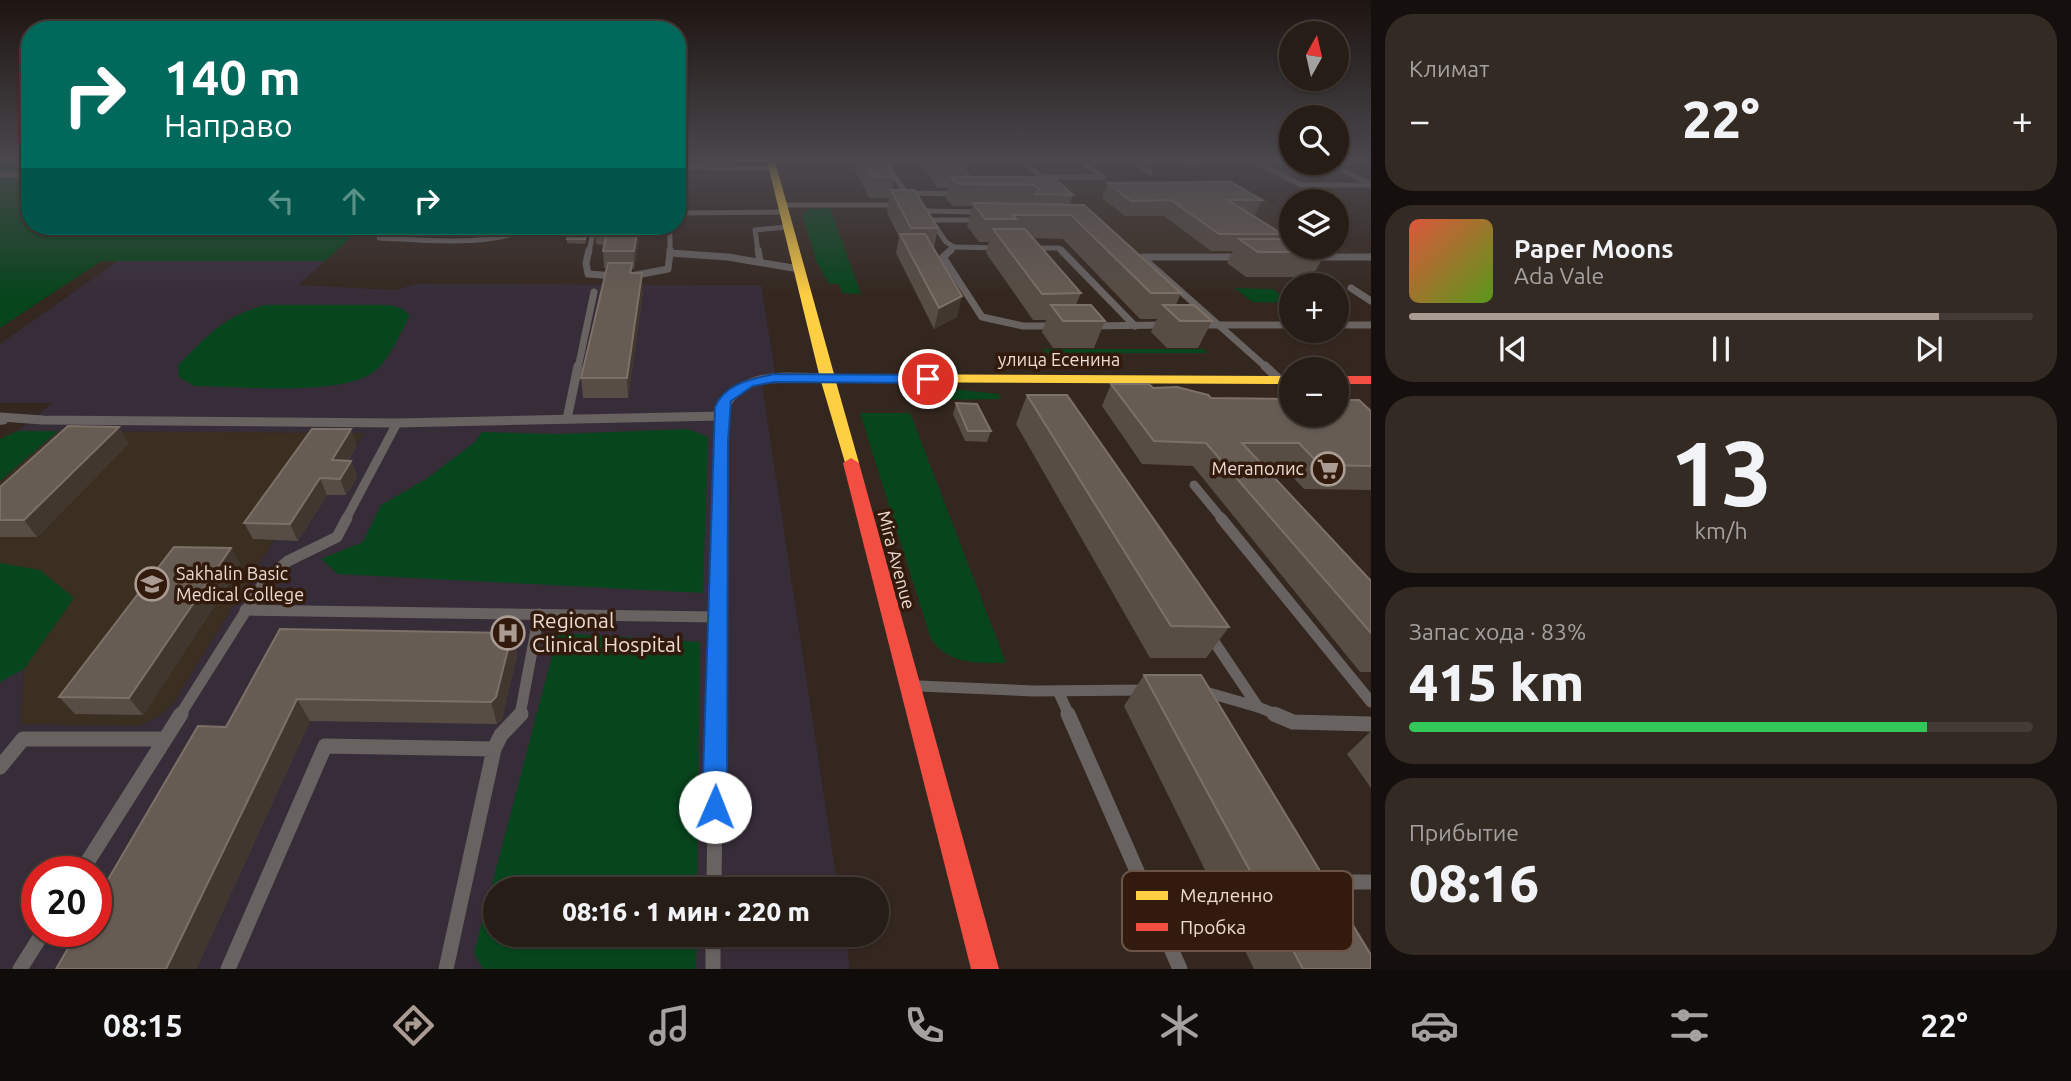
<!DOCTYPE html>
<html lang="ru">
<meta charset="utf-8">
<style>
body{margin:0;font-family:Ubuntu,sans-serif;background:#332a24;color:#f1f3f6;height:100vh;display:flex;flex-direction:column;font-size:26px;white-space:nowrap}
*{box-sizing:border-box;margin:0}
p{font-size:23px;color:#a4a2a1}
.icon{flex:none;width:38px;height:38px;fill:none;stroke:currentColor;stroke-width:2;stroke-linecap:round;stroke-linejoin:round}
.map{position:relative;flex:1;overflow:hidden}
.drawer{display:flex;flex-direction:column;gap:14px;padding:14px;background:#15100d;width:700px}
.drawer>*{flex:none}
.top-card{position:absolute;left:21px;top:21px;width:665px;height:214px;border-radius:28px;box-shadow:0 2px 5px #0004,0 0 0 2px #433b36;background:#00695c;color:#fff;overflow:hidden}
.needle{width:46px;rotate:8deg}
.tools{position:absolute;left:1279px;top:21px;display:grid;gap:14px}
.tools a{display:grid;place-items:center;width:70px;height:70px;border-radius:50%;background:#271d17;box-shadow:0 2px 5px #0004,0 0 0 2px #433b36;font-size:35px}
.speed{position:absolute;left:21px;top:856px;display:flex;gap:14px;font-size:35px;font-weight:700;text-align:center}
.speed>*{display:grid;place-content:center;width:91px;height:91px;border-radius:50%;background:#271d17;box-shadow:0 2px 5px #0004,0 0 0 2px #433b36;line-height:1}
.speed .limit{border:10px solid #d22;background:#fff;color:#111}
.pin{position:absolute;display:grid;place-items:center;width:60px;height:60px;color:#fff;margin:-30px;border:4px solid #fff;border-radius:50%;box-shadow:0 2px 7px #0007}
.me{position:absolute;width:77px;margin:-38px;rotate:1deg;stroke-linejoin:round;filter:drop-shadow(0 0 5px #0008)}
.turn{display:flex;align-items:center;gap:24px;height:147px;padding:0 28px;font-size:32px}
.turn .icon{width:91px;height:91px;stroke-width:2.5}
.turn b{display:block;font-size:49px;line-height:60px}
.lanes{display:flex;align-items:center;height:66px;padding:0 28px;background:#0003;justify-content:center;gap:35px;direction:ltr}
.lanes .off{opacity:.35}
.big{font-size:52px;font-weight:800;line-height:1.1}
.drawer .tile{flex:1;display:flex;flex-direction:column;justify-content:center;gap:10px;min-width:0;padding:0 24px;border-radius:28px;background:#332a24}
.drawer .dial{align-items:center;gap:0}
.dial b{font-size:91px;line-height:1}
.song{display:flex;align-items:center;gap:21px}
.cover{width:84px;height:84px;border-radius:10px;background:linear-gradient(135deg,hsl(10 70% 55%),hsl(90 70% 35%))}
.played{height:7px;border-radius:4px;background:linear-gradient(90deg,#ab9c93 85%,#433b36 85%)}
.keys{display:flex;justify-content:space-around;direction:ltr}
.heat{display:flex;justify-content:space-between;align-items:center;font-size:38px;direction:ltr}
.charge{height:10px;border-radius:5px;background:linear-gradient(90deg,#34c759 83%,#433b36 0)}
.trip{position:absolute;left:483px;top:877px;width:406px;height:70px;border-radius:35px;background:#271d17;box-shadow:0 2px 5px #0004,0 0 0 2px #433b36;font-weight:800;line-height:70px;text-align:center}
.tabs{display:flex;height:112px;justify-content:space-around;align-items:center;background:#100c09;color:#a4a2a1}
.tabs .icon{width:49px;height:49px}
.tabs .selected{color:#ab9c93}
.tabs b{font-size:32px;color:#f1f3f6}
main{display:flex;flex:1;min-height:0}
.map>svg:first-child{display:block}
.education{fill:#3b2f21}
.medical{fill:#372d39;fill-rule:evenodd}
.green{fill:#07451c}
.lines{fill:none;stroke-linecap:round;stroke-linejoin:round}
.lane-far4{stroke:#686261;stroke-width:5}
.lane-far3{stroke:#686261;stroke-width:7}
.lane-far2{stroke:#686261;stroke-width:9}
.lane-far1{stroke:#686261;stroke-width:11}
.lane{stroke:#686261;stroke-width:15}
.street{fill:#686261;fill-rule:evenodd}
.slow{fill:#ffcf43;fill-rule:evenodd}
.jam{fill:#f24e42;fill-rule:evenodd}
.wall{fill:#574d44}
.shaded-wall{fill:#42372f}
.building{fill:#675c53;stroke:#7c7067;stroke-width:2}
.route{fill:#1a73e8;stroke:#114b97;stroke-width:2}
.labels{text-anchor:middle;stroke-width:7;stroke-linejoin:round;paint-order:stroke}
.street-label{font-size:18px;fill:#ebdbd2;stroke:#321a0c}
.poi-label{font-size:18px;fill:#ebdbd2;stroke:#321a0c;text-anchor:end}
.near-poi-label{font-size:21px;fill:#ebdbd2;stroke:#321a0c;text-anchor:start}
.key{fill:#321a0c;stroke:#6a5447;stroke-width:2}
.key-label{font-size:19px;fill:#ebdbd2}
</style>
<main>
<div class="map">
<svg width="1371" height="969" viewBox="0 0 1371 969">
<rect width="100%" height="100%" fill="#34271f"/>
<!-- education -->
<g class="education">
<path d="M1053,181H1217L1248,191L1291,216L1292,247H1337V243L1353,252L1135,253Z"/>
<path d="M58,431L364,433L338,476L357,477L346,495H326L298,541L274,540L172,705L159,716L138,726L21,724L24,669L74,598L40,570L0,563V482Z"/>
</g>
<!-- medical -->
<path class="medical" d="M118,261H325L298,285L395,290L416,284L761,285L777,384L762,385L838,889H495V934L845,935L850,969H0V563L40,570L74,598L24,669L21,724L138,726L159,716L172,705L274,540L327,495L364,433L59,431L0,481V439L18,431L53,403H0V344ZM37,872H96V931H37Z"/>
<!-- green -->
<g class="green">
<path d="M0,161H30V226H363L325,261H101L0,328Z"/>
<path d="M830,208L861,294L842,293L839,284H829L817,263L802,214L809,209Z"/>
<path d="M1235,288L1273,289L1291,303L1252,302Z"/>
<path d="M265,305H390L403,309L410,316C400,333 390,359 375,371C343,397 237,386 194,386L179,377L178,365C209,335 222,317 265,305Z"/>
<path d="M1043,349H1204L1208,353H1046Z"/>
<path d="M920,388H945L998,394L1001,399L925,400Z"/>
<path d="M860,413H910L1006,663C978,663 949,665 931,639Z"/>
<path d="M688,429L708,437L703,593L338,574L321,559L363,542L381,505L426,479L475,442L482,432L557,434Z"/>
<path d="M18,431H58L0,481V439Z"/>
<path d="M0,563L40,570L74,598L24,669L0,682Z"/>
<path d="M558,633L700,642L697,889H495V934L697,935L696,969H483L474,953Z"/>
</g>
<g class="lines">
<!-- lane-far4 -->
<g class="lane-far4">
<path d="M884,161L909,197"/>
<path d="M954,161L977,187"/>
<path d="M1023,161L1046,181"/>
<path d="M1133,161L1203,162"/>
<path d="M1255,161L1301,185H1371"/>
<path d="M1134,162L1151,173"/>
<path d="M677,167L773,168"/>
<path d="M1344,171L1368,183"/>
<path d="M0,175H30"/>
<path d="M1043,177H1103L1081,161"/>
<path d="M904,193L959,194"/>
<path d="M782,205H899"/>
<path d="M925,211L984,212"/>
<path d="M677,213L784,212"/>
<path d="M931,220L946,242L954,247L949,252"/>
<path d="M931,220H979"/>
<path d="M560,226L594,227L589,252"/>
<path d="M670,226V252"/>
<path d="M379,238C425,240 493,248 534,226"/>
<path d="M954,247L1001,248"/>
<path d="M1027,248H1059L1062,252"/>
<path d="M758,252L755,230L788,227"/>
</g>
<!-- lane-far3 -->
<g class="lane-far3">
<path d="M589,250L586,263L588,274L616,276"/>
<path d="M670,250V253"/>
<path d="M758,250L760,261"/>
<path d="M951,250L943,257L982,317L1023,326H1056"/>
<path d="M1061,250L1135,326"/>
<path d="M1240,257H1142L1267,368"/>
<path d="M1311,257H1371"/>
<path d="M631,276L668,269L670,253L728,257L799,269"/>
<path d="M1351,288L1371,301"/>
<path d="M1198,325H1292"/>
<path d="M1337,325H1371"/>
<path d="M1089,326L1165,325"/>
<path d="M578,368L594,292"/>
</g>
<!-- lane-far2 -->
<g class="lane-far2">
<path d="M1265,366L1280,380"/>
<path d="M1337,395L1371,423"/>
<path d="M0,417L43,420L397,423L722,416"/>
<path d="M567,419L578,366"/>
<path d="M1194,485L1222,519"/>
<path d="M346,519L397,423"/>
<path d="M719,519L722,416C735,369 788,377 827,378"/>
</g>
<!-- lane-far1 -->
<g class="lane-far1">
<path d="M1221,518L1371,702"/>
<path d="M245,610L717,617L719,518"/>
<path d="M919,686L1034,691L1145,690"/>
<path d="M1058,691L1069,715"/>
<path d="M1202,691L1258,707L1209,634"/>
<path d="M1258,707L1278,715"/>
<path d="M180,715L266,579L288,561L337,537L347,518"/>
<path d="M520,715L539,614"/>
<path d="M716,715L717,617"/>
</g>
<!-- lane -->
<g class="lane">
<path d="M1068,714L1180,969"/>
<path d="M1274,714L1293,722L1371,724"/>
<path d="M494,749L501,735L521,714"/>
<path d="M0,767L23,739H163"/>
<path d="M81,872L181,714"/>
<path d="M1315,882H1371"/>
<path d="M714,889L716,714"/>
<path d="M713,934V969"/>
<path d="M20,969L44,931"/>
<path d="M228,969L325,746L494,749L446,969"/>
</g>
<!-- street -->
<path class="street" d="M0,413H9L12,417L6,424L0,425Z"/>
<!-- slow -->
<path class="slow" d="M767,161H775L834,374L1292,376V384L836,382L859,463L851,468L846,466L820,378Z"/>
<!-- jam -->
<g class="jam">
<rect x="1337" y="376" width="34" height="8"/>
<path d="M851,458L859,463L999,969H971L843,463Z"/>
</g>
</g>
<!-- wall -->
<g class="wall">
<path d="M851,161H885L895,177L892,190L938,228L934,248L957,317L934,329L896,253L899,237L887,212L889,198H869Z"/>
<path d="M919,161H961L966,168L964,177H1050L1073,195L1070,205L1181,293L1176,305L1212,321L1198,348H1167L1151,332L1157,319H1140L1063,239L1033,238L1081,293L1076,305L1105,321L1094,348H1053L1042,332L1046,320H1033L986,253L989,242H979L967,226L972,206H953L946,199L948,188H938Z"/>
<path d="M1266,161H1292V163H1337V161H1371V164L1370,165H1274Z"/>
<path d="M1108,183L1262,200L1254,216L1282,234L1279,239L1326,252L1312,277H1246L1227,263L1233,251H1211L1164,216H1125L1102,198Z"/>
<path d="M464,226H496L493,231H465Z"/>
<path d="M595,226H641L634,269H632V273L643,291L628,398H583L581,378L607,268H604L603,251L604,245L596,244Z"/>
<path d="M587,228L588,232L585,244L567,243V239Z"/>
<path d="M1111,384L1153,388L1211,398L1371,411V490L1304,489L1283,467H1264L1371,581V672H1360L1193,466L1142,464L1102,406Z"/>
<path d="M1027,395L1229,627L1206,658H1150L1016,424Z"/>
<path d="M956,403L991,431L987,442L965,441L953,414Z"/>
<path d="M129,443L37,537H0V487Z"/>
<path d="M357,445L348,461H351L357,477L346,495H327L298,541L253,539L244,523Z"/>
<path d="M241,565L143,715L75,714L59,697Z"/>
<path d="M280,629L512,633L517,655L502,719L497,724L310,721L196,969H56L226,727Z"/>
<path d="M1144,675L1371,969H1254L1124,706Z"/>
<path d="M1371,731V788L1347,754Z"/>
</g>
<!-- shaded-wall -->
<g class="shaded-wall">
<path d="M638,226H641L634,269V251Z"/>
<path d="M642,273L643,291L628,398L627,378Z"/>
<path d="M962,296L957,317L934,329L939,308Z"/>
<path d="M119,427L129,443L37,537L24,520Z"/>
<path d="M351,429L357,445L338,477L332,460Z"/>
<path d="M351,461L357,477L346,495L340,479Z"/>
<path d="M320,478L327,495L298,541L290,524Z"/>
<path d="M231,548L241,565L143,715L129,698Z"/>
<path d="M512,633L517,655L502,719L497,724L491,702Z"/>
<path d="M297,699L310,721L196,969H166Z"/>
</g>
<!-- building -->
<g class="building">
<path d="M864,161H885L895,177H873Z"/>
<path d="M938,161H961L966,168L943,167Z"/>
<path d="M1051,175L1073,195L1036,194L1039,189L1033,185L958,184L951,177H1050Z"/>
<path d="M1231,182L1262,200H1228L1282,234H1219L1171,200L1131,201L1108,183Z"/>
<path d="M891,190H914L938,228H911Z"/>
<path d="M973,203L1084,205L1181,293H1151L1071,215H1012L1016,219H985Z"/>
<path d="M595,226H638L634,251H603L608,228H595Z"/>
<path d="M574,227L587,228L585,239H567Z"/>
<path d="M993,229H1025L1081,293L1042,294Z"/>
<path d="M900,234H925L962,296L939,308Z"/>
<path d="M1239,239H1292V247H1317L1326,252H1258Z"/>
<path d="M608,263H632L630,273H642L627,378H581Z"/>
<path d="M1051,305H1091L1105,321H1063Z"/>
<path d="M1163,305H1194L1212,321H1180Z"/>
<path d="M1111,384H1149L1153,388L1177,387L1208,395L1211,398L1292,399V415H1337V400H1359L1371,411V466L1320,465L1299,443H1242L1371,581V633L1206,443L1154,441Z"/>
<path d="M1027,395H1067L1229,627L1171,626Z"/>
<path d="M956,403L977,404L991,431H968Z"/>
<path d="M68,426L119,427L24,520H0V487Z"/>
<path d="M312,429H351L332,460L351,461L340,479L320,478L290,524L244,523Z"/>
<path d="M174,547L231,548L129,698L59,697Z"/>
<path d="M280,629L512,633L496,697L491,702L297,699L166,969H56L78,931H96V900L198,726L226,727Z"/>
<path d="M1144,675H1201L1371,955V969H1303Z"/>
</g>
<!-- sky -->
<linearGradient id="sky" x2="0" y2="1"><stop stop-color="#1d1511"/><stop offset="0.54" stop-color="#4a474d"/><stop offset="1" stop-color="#4a474d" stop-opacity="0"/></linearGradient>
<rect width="1371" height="297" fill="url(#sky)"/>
<!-- route -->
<path class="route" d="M774,374L928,375L935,379L928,383L774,382L753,386L731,401L728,441L727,807L723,816L715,819L706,816L702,807L715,407C725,383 752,379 774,374Z"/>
<!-- icons -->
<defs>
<symbol id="supermarket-ring" viewBox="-11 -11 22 22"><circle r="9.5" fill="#321a0c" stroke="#ab9c93" stroke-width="1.5"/><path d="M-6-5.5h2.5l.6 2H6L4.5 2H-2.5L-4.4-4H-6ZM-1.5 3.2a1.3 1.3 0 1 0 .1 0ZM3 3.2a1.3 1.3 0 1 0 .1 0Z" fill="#ab9c93"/></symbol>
<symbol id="university-ring" viewBox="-11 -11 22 22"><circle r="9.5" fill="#321a0c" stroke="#ab9c93" stroke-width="1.5"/><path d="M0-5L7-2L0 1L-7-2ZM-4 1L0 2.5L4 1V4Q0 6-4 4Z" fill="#ab9c93"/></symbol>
<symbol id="hospital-ring" viewBox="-11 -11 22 22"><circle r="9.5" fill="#321a0c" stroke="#ab9c93" stroke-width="1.5"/><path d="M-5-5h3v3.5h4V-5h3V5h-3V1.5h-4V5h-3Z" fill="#ab9c93"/></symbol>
</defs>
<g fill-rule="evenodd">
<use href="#supermarket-ring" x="1309" y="450" width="38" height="38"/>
<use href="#university-ring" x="133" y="565" width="38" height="38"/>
<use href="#hospital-ring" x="489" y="614" width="38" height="38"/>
</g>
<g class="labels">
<!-- street labels -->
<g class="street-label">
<text x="1059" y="366">улица Есенина</text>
<text transform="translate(896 560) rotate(75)" y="6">Mira Avenue</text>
</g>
<!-- poi labels -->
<g class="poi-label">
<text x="1304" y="475">Мегаполис</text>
<text x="176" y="580" text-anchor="start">Sakhalin Basic<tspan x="176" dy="21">Medical College</tspan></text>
</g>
<!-- near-poi labels -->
<g class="near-poi-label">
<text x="532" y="628">Regional<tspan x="532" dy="24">Clinical Hospital</tspan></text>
</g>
</g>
<!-- legend -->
<rect x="1122" y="871" width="231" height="80" rx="10" class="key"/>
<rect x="1136" y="891" width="32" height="9" fill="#ffcf43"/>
<rect x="1136" y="923" width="32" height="8" fill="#f24e42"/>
<g class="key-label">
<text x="1180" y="902">Медленно</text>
<text x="1180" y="934">Пробка</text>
</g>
</svg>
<div class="tools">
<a><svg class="needle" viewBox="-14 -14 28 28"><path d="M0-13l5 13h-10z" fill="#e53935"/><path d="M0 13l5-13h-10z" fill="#a4a2a1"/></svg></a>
<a><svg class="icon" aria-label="search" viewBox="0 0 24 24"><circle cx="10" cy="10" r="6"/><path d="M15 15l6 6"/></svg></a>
<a><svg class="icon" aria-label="layers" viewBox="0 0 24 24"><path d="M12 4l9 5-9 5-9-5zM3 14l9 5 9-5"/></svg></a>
<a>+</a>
<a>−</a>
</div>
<div class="speed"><div class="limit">20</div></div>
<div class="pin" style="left:928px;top:379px;background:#d93025"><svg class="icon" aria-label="arrive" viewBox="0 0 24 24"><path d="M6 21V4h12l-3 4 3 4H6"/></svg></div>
<svg class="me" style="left:715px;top:807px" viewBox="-20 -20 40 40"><circle r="19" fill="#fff"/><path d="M0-13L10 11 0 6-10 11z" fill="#1a73e8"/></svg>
<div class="trip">08:16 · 1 мин · 220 m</div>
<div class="top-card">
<div class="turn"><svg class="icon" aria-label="right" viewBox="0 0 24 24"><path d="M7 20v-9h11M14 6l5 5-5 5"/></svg><div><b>140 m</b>Направо</div></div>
<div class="lanes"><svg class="icon off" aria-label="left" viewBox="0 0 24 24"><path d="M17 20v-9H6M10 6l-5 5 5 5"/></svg><svg class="icon off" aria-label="ahead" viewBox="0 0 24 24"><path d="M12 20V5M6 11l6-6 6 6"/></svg><svg class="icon" aria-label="right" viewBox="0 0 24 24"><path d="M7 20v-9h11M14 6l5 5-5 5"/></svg></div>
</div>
</div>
<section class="drawer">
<div class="tile"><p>Климат</p>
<div class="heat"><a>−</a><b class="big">22°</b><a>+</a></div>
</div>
<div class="tile">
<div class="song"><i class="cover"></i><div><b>Paper Moons</b><p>Ada Vale</p></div></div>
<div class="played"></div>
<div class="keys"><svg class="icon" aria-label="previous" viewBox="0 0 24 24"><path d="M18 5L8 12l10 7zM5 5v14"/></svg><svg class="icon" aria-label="pause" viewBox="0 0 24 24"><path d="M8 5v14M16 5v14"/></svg><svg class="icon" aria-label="next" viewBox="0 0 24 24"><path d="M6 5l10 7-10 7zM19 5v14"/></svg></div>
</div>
<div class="tile dial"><b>13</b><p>km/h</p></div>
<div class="tile"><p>Запас хода · 83%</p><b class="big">415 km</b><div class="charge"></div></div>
<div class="tile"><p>Прибытие</p><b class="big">08:16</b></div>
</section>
</main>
<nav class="tabs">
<b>08:15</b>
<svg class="icon selected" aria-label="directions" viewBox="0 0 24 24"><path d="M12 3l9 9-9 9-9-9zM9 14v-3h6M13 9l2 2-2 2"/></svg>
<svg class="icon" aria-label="music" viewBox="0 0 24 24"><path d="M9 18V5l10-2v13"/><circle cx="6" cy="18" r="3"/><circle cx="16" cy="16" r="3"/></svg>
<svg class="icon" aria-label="phone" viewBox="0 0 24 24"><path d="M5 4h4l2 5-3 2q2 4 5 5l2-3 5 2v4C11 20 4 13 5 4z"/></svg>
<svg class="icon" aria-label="climate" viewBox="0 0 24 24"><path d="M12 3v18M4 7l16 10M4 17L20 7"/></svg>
<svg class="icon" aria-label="car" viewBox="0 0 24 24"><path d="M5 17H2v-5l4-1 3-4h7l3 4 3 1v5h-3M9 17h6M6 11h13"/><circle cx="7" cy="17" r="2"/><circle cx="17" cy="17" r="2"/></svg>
<svg class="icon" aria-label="filters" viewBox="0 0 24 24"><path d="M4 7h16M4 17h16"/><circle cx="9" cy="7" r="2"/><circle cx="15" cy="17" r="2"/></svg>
<b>22°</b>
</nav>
